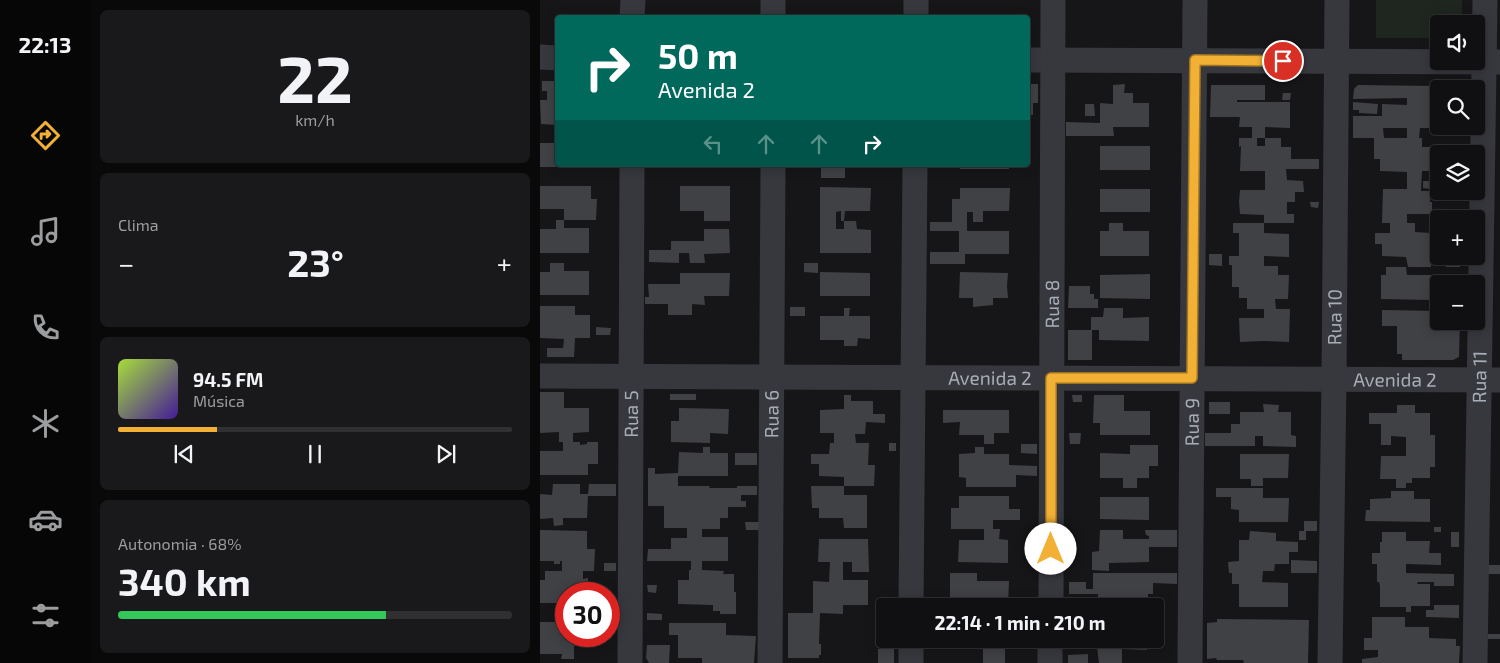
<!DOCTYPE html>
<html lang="pt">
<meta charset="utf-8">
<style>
body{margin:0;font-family:"Exo 2",sans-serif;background:#19191b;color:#f1f3f6;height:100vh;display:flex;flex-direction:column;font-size:19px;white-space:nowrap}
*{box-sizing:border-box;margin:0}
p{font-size:16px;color:#9c9d9f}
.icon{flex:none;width:28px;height:28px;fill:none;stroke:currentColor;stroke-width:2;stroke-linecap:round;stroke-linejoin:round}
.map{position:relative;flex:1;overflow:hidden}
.side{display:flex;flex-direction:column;gap:10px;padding:10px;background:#09090a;width:450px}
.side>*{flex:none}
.guide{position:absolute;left:15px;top:15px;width:475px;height:152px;border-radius:5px;box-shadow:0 2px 12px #0003,0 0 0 1px #303032;background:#00695c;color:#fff;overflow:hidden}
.tools{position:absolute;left:890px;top:15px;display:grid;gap:10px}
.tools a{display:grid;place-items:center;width:55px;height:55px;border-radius:5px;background:#101012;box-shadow:0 2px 12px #0003,0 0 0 1px #303032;font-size:25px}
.speed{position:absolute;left:15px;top:582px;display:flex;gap:10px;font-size:25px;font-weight:700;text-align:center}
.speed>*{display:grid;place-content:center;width:65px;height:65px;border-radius:50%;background:#101012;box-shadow:0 2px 12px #0003,0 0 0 1px #303032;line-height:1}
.speed .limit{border:8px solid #d22;background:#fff;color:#111}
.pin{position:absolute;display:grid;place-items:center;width:42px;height:42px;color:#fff;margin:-21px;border:2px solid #fff;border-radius:50%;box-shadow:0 1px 5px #0007}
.me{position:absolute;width:55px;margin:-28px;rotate:0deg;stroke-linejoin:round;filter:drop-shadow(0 0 4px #0008)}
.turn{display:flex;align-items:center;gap:18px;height:105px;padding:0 20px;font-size:22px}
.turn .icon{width:65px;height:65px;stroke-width:2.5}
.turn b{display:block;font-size:35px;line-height:42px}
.lanes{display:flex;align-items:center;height:48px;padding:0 20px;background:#0003;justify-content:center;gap:25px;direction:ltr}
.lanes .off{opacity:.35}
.big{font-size:38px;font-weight:700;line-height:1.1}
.side .tile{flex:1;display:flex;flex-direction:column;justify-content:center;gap:8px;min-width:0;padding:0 18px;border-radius:8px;background:#19191b}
.side .dial{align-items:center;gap:0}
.dial b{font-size:65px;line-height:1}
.song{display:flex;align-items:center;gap:15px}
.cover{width:60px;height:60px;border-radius:8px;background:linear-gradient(135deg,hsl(80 70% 55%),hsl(260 70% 35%))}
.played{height:5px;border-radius:2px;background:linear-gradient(90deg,#f2b134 25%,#303032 25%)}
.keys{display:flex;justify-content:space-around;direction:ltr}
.heat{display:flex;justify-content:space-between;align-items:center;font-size:28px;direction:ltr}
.charge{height:8px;border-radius:4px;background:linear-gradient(90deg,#34c759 68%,#303032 0)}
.trip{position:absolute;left:336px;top:598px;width:288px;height:50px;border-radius:5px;background:#101012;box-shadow:0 2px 12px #0003,0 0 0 1px #303032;font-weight:700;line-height:50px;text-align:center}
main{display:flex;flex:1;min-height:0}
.tab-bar{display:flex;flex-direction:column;width:90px;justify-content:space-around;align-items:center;background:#060607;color:#9c9d9f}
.tab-bar .icon{width:35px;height:35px}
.tab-bar .active{color:#f2b134}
.tab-bar b{font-size:22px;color:#f1f3f6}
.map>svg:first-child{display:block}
.green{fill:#1e261f}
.building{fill:#404145;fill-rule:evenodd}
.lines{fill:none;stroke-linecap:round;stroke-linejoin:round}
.street{stroke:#37383d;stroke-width:25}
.route-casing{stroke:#9d7322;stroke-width:12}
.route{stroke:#f2b134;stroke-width:9}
.labels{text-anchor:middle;stroke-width:5;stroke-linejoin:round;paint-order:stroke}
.street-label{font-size:19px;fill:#a8adb8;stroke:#111113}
</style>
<main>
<nav class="tab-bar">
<b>22:13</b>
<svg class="icon active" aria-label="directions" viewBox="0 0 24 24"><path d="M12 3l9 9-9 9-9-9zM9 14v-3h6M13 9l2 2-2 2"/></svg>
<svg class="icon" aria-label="music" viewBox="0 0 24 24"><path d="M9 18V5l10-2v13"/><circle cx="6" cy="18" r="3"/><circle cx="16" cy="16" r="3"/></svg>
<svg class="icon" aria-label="phone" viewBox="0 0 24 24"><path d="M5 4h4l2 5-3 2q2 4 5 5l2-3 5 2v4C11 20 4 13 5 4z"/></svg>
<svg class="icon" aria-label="climate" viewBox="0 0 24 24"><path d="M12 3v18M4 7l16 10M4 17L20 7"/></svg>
<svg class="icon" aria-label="car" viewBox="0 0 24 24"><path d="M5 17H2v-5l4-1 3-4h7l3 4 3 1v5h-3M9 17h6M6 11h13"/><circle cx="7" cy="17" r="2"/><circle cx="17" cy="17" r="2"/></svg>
<svg class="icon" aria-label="filters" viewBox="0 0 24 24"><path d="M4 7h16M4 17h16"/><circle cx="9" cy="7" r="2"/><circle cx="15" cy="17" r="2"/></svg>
</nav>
<section class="side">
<div class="tile dial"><b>22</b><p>km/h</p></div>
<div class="tile"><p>Clima</p>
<div class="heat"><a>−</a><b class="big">23°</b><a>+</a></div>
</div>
<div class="tile">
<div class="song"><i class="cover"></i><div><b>94.5 FM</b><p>Música</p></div></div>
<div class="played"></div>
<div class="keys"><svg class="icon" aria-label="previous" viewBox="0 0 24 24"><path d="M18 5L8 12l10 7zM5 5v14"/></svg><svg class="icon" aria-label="pause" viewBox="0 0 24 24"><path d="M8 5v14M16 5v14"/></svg><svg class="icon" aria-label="next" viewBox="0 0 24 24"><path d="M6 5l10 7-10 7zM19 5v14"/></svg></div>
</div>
<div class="tile"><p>Autonomia · 68%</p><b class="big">340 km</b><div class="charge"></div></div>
</section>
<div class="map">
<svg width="960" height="663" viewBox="0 0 960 663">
<rect width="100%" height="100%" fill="#161618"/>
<!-- green -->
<path class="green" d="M836,0H922V24H899V38H836Z"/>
<!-- building -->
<g class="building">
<path d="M2,81H18V125L1,124L0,100H7V91H2Z"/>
<path d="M488,84H498V103H493V115H488Z"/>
<path d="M585,84L584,93H593V103H609V127H573L574,136H526V122L560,123V103L573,104V85Z"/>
<path d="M671,85H725V100H697V102H750V128L725,127V138H717V146H725V138H741V147H751V159H779V169H746L747,180L763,181L764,192H755V202H747V214H754V223H724V215L700,214L699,202L700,190H725V171H700L701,146L699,147V138H712V127H699L700,117H670Z"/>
<path d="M818,85L896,86V116H890V128H880L879,138H882V147H893V159H899V171H882L881,191H890V202H892V214H867V223H875V232L891,233V267H868L866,257L842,256V244H835V233H850V223H842L843,189H867V172L840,171V159H834V138H813V116H842V104L867,105V98L813,99L814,89ZM843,128H867V138H844Z"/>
<path d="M743,93H751L750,100H742Z"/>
<path d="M813,102L838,104L837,114L819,113V110H813Z"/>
<path d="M545,104H554L555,116H545Z"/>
<path d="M0,143H18V165H50V167H0Z"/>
<rect x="560" y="146" width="50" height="24"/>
<rect x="140" y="165" width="51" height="3"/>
<path d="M281,165H330V167H305V178H281Z"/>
<rect x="420" y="165" width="49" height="4"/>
<path d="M883,181H899V192L890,191V189L883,188Z"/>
<path d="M0,186H51V199H57L56,220H24V228H49V253H0V229H16V220H24V209H0Z"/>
<path d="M140,186H190V221H164V211H140Z"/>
<path d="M280,187L331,188L330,211H305L304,221H301V211L296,212V229H304V221H316L317,229L331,230V253H280Z"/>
<path d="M420,188H470L469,211H443V222H433V212H427V231H469V254H425V264H390V252H419V231H390V222H412V199H420Z"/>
<rect x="560" y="189" width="50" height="23"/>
<path d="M770,202H779L778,208L771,207Z"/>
<path d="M569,223H583V231H609V256H560V231H569Z"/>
<path d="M693,223H724V233L749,234V257L724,256V266H738V275H749L748,299H735L736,309H750L749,342L723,341L700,342L699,318H724V309H707V298H699V287H692V265H689V256H699V233H693Z"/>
<path d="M164,229H189L190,253L164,254L165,263H150L149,253H139V263L109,262V250H131V241H164Z"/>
<path d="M669,254H682V266L669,265Z"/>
<path d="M909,256H920V267H906V257Z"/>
<path d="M10,263H24V271H49V295H0V272H10Z"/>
<path d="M264,263H278V273L264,272Z"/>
<path d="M846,267H866L867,275H892L891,300L841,299V275H846Z"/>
<path d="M280,272L330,273V296H280Z"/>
<path d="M420,272L468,273L467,286L468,298H453V305L433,307V298H419Z"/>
<path d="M140,273H190L189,296H164L165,305L152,304V315H128V304H105V297H109L108,284H140Z"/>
<path d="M610,274V299L560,298V275Z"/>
<path d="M529,286H550V294H554V299H558V308H528Z"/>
<path d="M0,306H35V315H50V338H35L34,357H7V348H23L24,339L0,338Z"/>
<rect x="250" y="307" width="15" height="9"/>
<path d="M304,308H310L309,316H330V339L318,338L317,346H304V340H280V316H304Z"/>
<path d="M564,308H583V318L609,317V341L559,340V330H552V360H528V330H551V317H563Z"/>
<path d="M842,310L899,311V321H920L919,357L913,360H862V354H857V326H842Z"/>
<path d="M56,327L71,328L70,335H56Z"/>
<path d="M0,392H24V408H49V432L33,433V442H40V445L47,444V442H58V464H48V475H0V451H23V442H19V432L0,433Z"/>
<rect x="130" y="394" width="26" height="6"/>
<path d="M304,395H311V401H333V414H345V423L326,422L325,434H315L316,443H329L328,465H335L334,486H304V477L279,476V464H271V454H289L290,443H294V433H280V410L304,409Z"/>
<path d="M532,395H542V402H533Z"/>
<path d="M554,395H584V411H610V435H560V423H553Z"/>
<rect x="669" y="402" width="21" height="12"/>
<path d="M723,404L739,405L738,412H751V435L756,436V447L723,446V436H715V446H665V433H691V424H700V412H724Z"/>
<path d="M857,405H875V413H890V435H895V467H890V478H872V483H866V488H856V479H840L841,456H866V437L851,436V445H841V424H829V413H857Z"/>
<path d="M139,408L189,409L188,434L170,433V443L131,442V421H139Z"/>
<path d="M403,410H469V433H454V444H444V435H419L420,422L403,423Z"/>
<path d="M529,433H541L540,444H530Z"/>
<rect x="349" y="443" width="7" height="8"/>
<path d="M481,444H497V454L481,453Z"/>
<path d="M590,445H618V466H609V478H597V488H583V478H560V453L590,454Z"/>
<path d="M163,447H170V453H188V476H138V486H170L169,488H197V486H217V495H201V501H206V507H188V518H180V529H162V537H188V561H162V570L184,571L183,574H194V592H196V614H180V611H173V605L138,604V580H149V570H151V561H107L108,549H131V538H147V528H124V506H108V468H115V474L138,473L139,452L163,453Z"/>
<path d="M435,447H444V454H469V465L497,466V476L476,475V487H426V478L419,477V454L435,453Z"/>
<rect x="195" y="453" width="22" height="12"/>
<path d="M700,454H749L748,478H723V486H711V479H700Z"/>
<path d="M13,484H40V494H48L49,484H76V496H48L47,518H23V525L14,526L13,518L0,519V494L12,495Z"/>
<path d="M271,486H304V495H327V528H304L303,518H279V508H272Z"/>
<path d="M676,488H723V498H749L748,522H699V510L691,509V497H676Z"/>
<path d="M851,491H874V499H890V522L825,521L826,510H830V499L851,498Z"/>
<path d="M419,496H469V509H480V520H453V529H460L459,539L468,540V563L418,562L419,540H444V529H411V508H419Z"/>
<path d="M560,497H609V520L560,519Z"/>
<path d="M764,521H777V531H766V540H759V531H764Z"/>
<path d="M205,522H221L220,530H206Z"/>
<rect x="894" y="527" width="7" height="5"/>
<path d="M0,530L47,531V549H55L54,571H43V579L48,578V594H26V636H47V646H34V659H21L22,654H0V622H22V603H0V580H5V571H22V561H20V564H14V561H0Z"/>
<path d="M560,530H583V539H609V536L606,535L605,530H637V547H609V562L569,563V571L552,570V552L559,551Z"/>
<path d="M710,531L736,533V541L758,542V552H749V564H735L734,571H723L722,582L748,583V607H699V584H692V573H689L688,562L699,561V540H709Z"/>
<path d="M842,532H866V541H890L889,553H901V565L866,564V573L914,574V586H894V582H878L877,584H890V606H871V612H866V607H840V586L839,582H837V564H832V553H840V542H842Z"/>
<rect x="911" y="532" width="8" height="15"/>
<path d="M279,539H328L329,572H312V562H303V580H328V605H303V614L280,613L279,644H281V655H279V658H248V613H273V581L289,582L290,562H278Z"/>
<path d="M751,560L777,561V573H751Z"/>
<rect x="64" y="563" width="12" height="8"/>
<path d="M949,565H960V574H948Z"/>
<path d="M410,573H437V581H469L468,605L410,606Z"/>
<path d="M553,573H637V584L613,583V594H608V605H606V606H558V594H529V582H546V589H553Z"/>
<path d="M107,585H117L116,593L108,592Z"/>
<rect x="69" y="597" width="7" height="16"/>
<path d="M894,605H919V618L886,617V610H894Z"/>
<path d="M107,613L122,614V620H107Z"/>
<path d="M832,617H865V627H889V638L916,639V646H920L919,663H822V659L838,657V650H824V638H832Z"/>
<path d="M677,619L769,620L768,663H704L703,660H677L676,658L667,659V623L677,622Z"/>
<path d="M129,623H186V635L216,636L214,663H162V658H138V635H129Z"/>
<rect x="948" y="634" width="12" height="5"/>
<path d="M419,639H469L468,648H465V663H443V649H419Z"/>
<path d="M550,639H607V650L582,649V663H559L557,647H550Z"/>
<path d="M348,642H354V663H338V649H348Z"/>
<path d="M107,645H130L129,663H109L106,658Z"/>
<path d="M548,654V663H528V655Z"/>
</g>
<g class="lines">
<!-- street -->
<g class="street">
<path d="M92,18L93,0"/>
<path d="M233,18V0"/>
<path d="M376,18V0"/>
<path d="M0,57L18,58"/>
<path d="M488,60L960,62"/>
<path id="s1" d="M0,376L960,380"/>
<path d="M371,606L375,165"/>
<path id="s2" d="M511,606L513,0"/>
<path id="s3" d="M90,663L92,165"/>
<path id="s4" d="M230,663L233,165"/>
<path d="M371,663V639"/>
<path d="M510,663V639"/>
<path id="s5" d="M650,663L655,0"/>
<path id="s6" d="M790,663L794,379L797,0"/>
<path id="s7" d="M935,663L945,0"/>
</g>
</g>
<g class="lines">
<defs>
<path id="route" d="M511,549V378H652L655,60L743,61"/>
</defs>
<!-- route casing -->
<use href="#route" class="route-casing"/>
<!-- route -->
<use href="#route" class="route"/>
</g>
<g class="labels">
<!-- street labels -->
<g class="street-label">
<text dy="7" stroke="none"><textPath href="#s2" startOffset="302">Rua 8</textPath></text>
<text dy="7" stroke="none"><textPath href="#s6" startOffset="346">Rua 10</textPath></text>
<text dy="7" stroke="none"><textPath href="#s7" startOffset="286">Rua 11</textPath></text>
<text dy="7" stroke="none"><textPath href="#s1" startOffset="450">Avenida 2</textPath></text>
<text dy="7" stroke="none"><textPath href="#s1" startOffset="855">Avenida 2</textPath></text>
<text dy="7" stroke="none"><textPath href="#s3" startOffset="249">Rua 5</textPath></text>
<text dy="7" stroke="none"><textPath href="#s4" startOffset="249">Rua 6</textPath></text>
<text dy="7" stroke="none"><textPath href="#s5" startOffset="241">Rua 9</textPath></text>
</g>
</g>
</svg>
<div class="tools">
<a><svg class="icon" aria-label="sound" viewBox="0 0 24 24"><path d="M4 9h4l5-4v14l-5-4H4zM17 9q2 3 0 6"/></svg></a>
<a><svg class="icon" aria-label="search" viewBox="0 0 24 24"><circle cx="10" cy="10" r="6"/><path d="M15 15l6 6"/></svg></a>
<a><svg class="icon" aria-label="layers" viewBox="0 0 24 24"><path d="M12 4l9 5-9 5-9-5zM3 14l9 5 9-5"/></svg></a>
<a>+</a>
<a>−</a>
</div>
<div class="speed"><div class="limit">30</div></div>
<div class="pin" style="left:743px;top:61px;background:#d93025"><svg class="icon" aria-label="arrive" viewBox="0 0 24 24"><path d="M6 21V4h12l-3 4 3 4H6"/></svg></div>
<svg class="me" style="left:511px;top:549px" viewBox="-20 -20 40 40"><circle r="19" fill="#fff"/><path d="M0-13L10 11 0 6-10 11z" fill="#f2b134"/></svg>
<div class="trip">22:14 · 1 min · 210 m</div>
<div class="guide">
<div class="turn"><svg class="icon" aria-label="right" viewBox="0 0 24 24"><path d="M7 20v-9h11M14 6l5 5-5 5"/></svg><div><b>50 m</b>Avenida 2</div></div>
<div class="lanes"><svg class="icon off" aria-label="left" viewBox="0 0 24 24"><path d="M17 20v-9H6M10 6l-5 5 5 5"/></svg><svg class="icon off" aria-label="ahead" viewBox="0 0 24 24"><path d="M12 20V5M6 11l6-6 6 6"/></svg><svg class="icon off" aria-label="ahead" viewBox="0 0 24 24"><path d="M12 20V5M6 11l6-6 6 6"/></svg><svg class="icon" aria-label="right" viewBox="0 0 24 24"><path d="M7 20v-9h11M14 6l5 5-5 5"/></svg></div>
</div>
</div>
</main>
